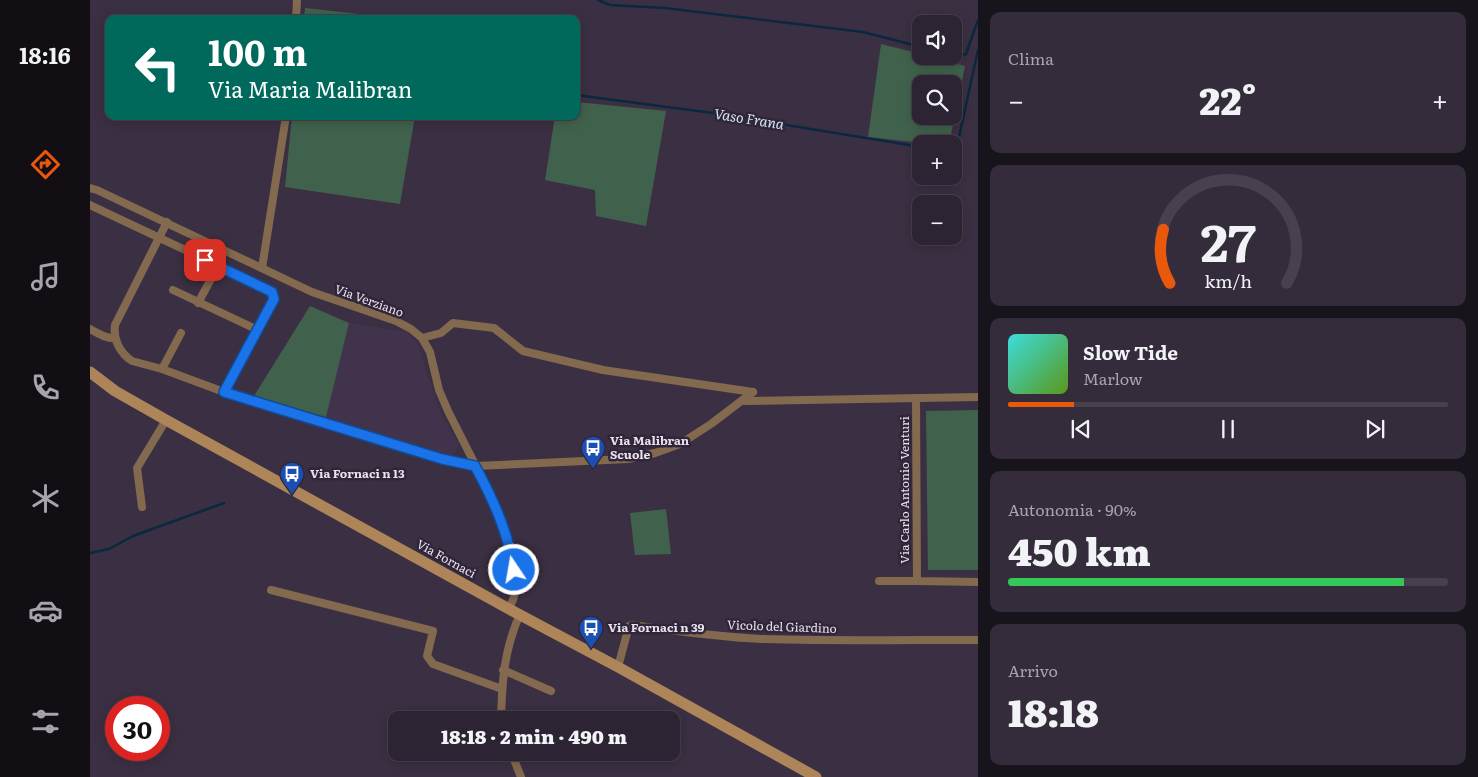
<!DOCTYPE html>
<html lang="it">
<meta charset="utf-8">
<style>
body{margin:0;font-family:Literata,serif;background:#342c3a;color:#f1f3f6;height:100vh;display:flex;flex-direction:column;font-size:19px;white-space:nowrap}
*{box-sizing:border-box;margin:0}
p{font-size:16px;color:#a6a4ac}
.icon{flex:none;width:28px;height:28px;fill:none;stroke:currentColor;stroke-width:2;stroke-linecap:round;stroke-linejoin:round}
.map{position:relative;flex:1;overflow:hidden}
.drawer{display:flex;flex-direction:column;gap:12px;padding:12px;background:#18141c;width:500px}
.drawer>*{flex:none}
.guide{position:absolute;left:15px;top:15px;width:475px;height:105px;border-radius:10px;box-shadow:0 2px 12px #0003,0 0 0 1px #48414d;background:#00695c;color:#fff;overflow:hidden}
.buttons{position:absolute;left:822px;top:15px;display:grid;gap:10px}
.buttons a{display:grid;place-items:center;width:50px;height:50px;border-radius:10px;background:#2c2432;box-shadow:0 2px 12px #0003,0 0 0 1px #48414d;font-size:25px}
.speed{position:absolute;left:15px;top:696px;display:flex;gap:10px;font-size:25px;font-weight:700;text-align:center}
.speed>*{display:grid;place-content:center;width:65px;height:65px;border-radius:50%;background:#2c2432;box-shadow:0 2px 12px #0003,0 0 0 1px #48414d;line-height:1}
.speed .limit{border:8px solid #d22;background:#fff;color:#111}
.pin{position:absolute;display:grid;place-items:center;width:42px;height:42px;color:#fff;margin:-21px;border-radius:10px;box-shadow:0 2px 8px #0006}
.me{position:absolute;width:55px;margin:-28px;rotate:348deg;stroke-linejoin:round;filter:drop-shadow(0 0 4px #0008)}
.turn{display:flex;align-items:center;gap:18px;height:105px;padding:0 20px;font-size:22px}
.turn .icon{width:65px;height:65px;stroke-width:2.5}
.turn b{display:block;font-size:35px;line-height:42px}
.big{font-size:38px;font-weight:800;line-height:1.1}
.drawer .widget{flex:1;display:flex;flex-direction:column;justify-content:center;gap:8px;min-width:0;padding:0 18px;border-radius:10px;background:#342c3a}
.drawer .dial{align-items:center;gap:0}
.dial svg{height:130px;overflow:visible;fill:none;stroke:#48414d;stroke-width:7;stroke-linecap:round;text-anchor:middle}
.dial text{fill:#f1f3f6;stroke:none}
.song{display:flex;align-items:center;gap:15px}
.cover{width:60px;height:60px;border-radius:8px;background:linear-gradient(135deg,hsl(180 70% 55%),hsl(90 70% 35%))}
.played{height:5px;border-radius:2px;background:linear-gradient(90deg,#ea580c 15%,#48414d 15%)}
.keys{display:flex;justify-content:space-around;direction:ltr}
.heat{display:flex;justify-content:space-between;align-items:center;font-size:28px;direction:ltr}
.charge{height:8px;border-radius:4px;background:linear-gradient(90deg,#34c759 90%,#48414d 0)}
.trip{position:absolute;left:298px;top:711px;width:292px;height:50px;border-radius:10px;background:#2c2432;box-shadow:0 2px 12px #0003,0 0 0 1px #48414d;font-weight:800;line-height:50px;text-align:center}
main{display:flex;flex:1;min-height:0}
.tab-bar{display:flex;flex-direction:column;width:90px;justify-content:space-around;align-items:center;background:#120e14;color:#a6a4ac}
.tab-bar .icon{width:35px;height:35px}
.tab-bar .on{color:#ea580c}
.tab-bar b{font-size:22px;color:#f1f3f6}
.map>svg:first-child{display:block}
.built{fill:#42334d}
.green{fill:#40624c;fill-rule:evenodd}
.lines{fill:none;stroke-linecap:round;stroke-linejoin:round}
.stream{stroke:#0a283f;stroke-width:2.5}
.street{stroke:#83694e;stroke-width:8}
.secondary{stroke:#ae8559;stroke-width:11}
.route-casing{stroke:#114b97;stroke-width:12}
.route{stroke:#1a73e8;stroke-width:9}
.labels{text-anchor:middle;stroke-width:5;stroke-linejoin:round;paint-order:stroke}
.street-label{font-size:12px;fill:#e9e2ef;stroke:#312639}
.poi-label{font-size:12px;font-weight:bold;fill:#e9e2ef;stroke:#312639;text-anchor:start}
.water-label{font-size:14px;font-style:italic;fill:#d0e5f7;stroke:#312639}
</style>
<main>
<nav class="tab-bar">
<b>18:16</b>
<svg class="icon on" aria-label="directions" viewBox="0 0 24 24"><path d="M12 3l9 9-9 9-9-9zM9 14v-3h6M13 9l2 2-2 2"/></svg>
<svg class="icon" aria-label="music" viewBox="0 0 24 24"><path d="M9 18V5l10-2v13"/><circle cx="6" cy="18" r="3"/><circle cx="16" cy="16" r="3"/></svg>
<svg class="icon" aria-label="phone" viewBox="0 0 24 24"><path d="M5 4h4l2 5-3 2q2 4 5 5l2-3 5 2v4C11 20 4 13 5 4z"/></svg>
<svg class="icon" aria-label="climate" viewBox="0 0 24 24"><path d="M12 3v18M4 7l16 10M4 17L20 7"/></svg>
<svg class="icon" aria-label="car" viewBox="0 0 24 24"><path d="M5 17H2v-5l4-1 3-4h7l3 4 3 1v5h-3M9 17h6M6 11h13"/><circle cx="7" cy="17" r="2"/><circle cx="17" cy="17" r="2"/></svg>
<svg class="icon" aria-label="filters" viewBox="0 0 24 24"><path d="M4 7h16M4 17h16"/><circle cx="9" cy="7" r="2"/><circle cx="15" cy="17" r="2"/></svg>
</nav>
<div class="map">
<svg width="888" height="777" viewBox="0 0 888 777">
<rect width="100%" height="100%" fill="#3b3043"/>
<!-- built -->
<path class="built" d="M259,323L317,332L327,343L351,415L369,444L362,459L236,417Z"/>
<!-- green -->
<g class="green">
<path d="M215,8L279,15L278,19H214Z"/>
<path d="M791,44L831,54V56H838L875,66L859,144H842L778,137ZM831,84H864V116H831Z"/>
<path d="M486,102L576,111L556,226L506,216L505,190L455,180L465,116H486Z"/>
<path d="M202,116H325L310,204L195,187Z"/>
<path d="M220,306L259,323L236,417L164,396Z"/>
<path d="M888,410V570H838L836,411Z"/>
<path d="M576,509L581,554L545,555L540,513Z"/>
</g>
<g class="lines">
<!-- stream -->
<g class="stream">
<path d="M508,0L520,5L575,8L773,32L831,47"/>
<path d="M864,55L870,56L876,54L888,20"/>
<path d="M486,95L623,113L831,147"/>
<path d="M864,147L867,146L888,50"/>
<path d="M0,553L19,549L43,536L134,503"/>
</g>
<!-- street -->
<g class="street">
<path d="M206,19L207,0"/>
<path d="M0,188L7,190L222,292L306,321L321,329L332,338L340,352L349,390L358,411L402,498L412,521L422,557L426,583L424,597L419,609"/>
<path d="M0,205L182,291L184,299L134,392"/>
<path d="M77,222L25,325C23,340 30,353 42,361L72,369L134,392L352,459L385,466L538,459L565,453L590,444L621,424L663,392"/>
<path d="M172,268L196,116"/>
<path d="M83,290L168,330"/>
<path d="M108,303L128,266"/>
<path d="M0,329C8,333 16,339 25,338"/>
<path d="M332,338L351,333L363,323L404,328L433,351L513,370L663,392"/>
<path d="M72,369L91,333"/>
<path d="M826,398L827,581L888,582"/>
<path d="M653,401L888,397"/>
<path d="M52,507L47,468L76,420"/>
<path d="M789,581H827"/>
<path d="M181,590L343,631L337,656L343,664L412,689"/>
<path d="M528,667L539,626L542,625C585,631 628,637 671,639C743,641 816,640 888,640"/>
<path d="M413,670L461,691"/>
<path d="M411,720C412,681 414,650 430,614"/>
<path d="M421,752L431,777"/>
</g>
<!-- secondary -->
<path class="secondary" d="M0,372L25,391L76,420L419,609L528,667L726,777"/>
</g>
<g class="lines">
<defs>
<path id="route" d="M115,260L182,292L184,299L134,392L352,459L385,466C403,499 418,532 424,570"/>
</defs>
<!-- route casing -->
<use href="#route" class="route-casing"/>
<!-- route -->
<use href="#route" class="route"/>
</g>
<!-- icons -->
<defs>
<symbol id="bus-pin" viewBox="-11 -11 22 30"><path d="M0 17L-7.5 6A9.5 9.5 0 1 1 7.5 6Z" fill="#1a4fb4" stroke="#312639"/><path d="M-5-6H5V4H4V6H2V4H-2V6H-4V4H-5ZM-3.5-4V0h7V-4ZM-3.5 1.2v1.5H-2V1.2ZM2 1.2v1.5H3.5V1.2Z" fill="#fff"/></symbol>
</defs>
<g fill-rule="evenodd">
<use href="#bus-pin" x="489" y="434" width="28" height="38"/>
<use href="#bus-pin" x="188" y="460" width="28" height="38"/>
<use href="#bus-pin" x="487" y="614" width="28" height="38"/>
</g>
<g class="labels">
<!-- street labels -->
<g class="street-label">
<text transform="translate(279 301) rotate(20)" y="4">Via Verziano</text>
<text transform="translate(815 490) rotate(-90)" y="4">Via Carlo Antonio Venturi</text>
<text transform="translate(356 559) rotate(29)" y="4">Via Fornaci</text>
<text transform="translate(692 627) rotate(2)" y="4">Vicolo del Giardino</text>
</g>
<!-- poi labels -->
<g class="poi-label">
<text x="520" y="445">Via Malibran<tspan x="520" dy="14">Scuole</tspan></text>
<text x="220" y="478">Via Fornaci n 13</text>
<text x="518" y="632">Via Fornaci n 39</text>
</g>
<!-- water labels -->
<g class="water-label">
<text transform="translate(659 119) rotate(9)" y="5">Vaso Frana</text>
</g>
</g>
</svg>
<div class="buttons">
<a><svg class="icon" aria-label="sound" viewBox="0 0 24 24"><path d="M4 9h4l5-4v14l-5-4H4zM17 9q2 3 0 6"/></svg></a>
<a><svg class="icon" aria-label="search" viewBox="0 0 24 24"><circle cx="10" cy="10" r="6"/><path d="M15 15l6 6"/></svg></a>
<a>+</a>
<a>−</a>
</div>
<div class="speed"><div class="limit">30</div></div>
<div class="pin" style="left:115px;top:260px;background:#d93025"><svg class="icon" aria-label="arrive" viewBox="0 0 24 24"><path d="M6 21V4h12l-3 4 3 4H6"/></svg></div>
<svg class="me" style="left:424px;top:570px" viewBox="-20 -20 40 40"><circle r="17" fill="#1a73e8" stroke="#fff" stroke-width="3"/><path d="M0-11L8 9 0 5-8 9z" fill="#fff"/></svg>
<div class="trip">18:18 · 2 min · 490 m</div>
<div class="guide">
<div class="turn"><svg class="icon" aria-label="left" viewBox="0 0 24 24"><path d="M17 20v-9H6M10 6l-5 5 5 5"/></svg><div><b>100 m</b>Via Maria Malibran</div></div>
</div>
</div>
<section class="drawer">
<div class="widget"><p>Clima</p>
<div class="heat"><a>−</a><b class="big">22°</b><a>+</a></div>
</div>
<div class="widget dial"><svg viewBox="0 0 100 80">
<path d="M14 69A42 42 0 1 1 86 69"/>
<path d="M14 69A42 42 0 0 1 10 36" stroke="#ea580c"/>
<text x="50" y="56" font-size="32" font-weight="700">27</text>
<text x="50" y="72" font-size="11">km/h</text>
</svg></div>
<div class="widget">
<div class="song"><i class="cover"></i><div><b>Slow Tide</b><p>Marlow</p></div></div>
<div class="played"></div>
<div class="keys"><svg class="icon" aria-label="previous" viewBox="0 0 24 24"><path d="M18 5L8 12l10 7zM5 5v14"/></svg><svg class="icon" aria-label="pause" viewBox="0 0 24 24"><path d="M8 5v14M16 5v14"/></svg><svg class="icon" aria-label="next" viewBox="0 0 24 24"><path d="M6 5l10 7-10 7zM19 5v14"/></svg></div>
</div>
<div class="widget"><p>Autonomia · 90%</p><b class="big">450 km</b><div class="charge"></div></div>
<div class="widget"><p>Arrivo</p><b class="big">18:18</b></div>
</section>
</main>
